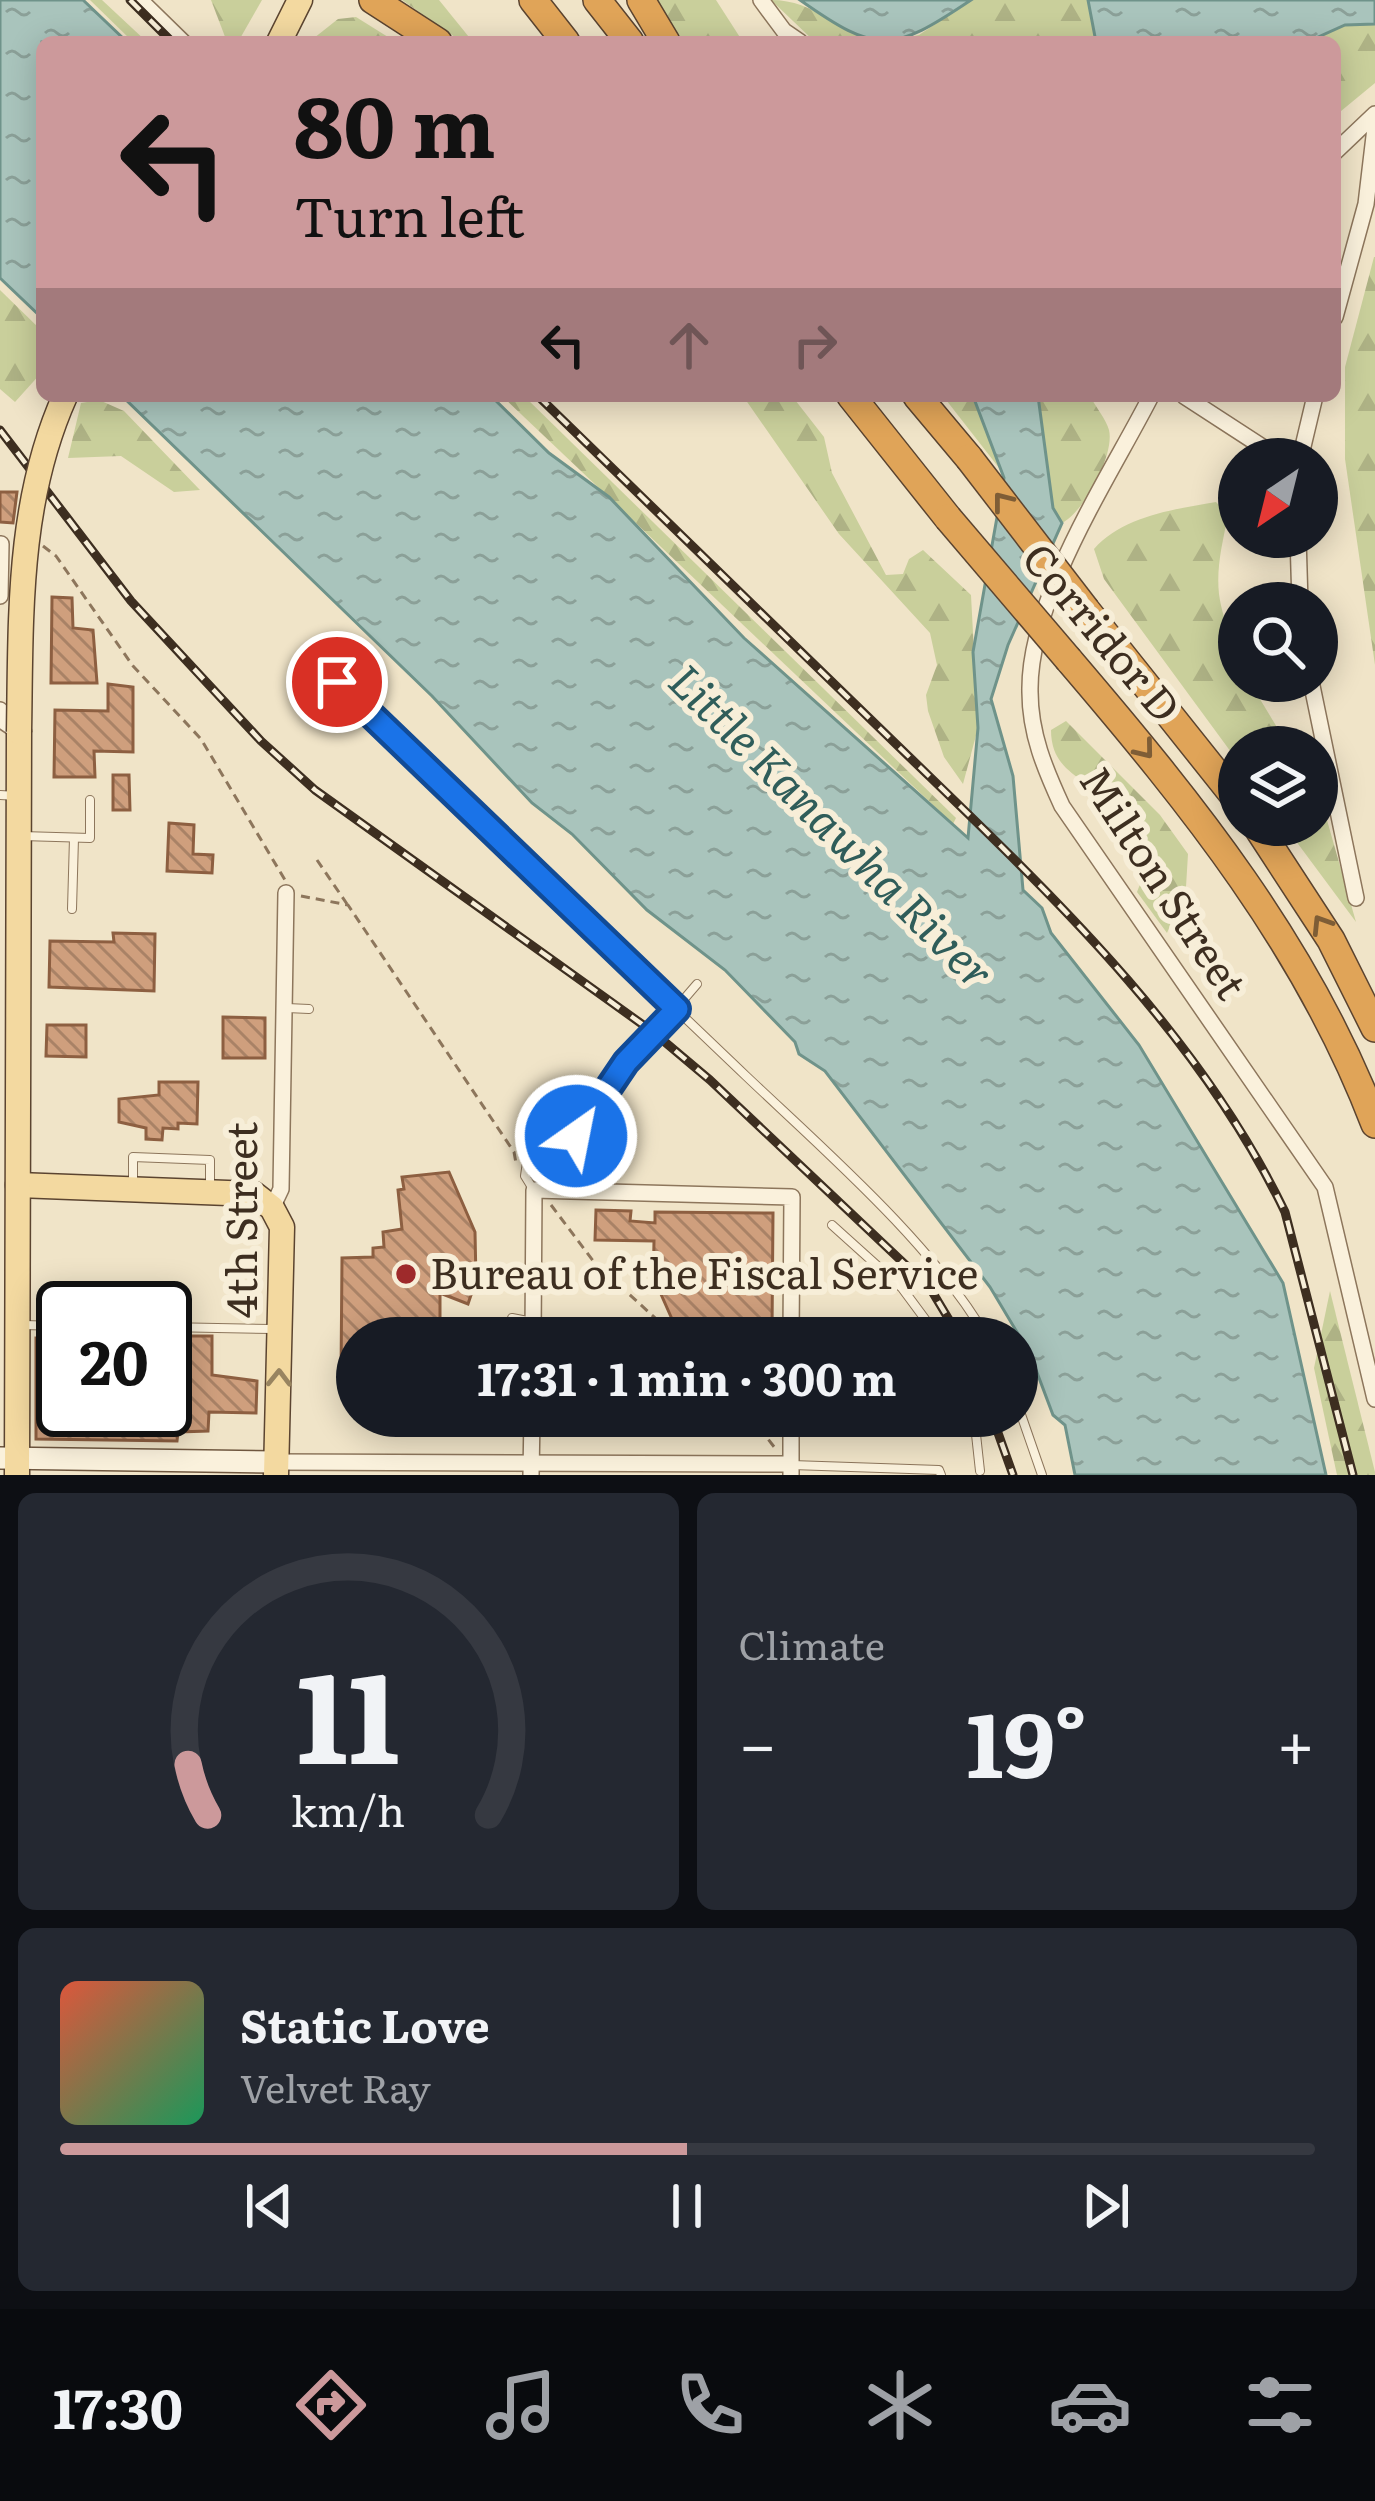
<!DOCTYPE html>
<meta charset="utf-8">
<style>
body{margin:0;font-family:Literata,serif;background:#242831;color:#f1f3f6;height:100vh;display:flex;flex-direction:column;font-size:45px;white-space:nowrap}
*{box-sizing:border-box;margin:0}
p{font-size:39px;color:#9ea1a6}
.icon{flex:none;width:66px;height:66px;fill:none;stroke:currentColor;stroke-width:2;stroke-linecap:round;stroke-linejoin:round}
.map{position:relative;height:1475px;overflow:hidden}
.sheet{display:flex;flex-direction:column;gap:18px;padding:18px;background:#0d0f14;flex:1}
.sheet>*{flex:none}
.top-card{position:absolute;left:36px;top:36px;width:1305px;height:366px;border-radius:18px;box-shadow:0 6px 30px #0003;background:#cc999b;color:#111;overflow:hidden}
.needle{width:78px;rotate:215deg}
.buttons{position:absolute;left:1218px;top:438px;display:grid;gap:24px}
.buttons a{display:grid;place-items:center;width:120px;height:120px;border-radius:50%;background:#171b24;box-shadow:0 6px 30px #0003;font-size:60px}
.speed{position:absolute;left:36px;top:1281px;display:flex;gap:24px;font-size:60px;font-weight:700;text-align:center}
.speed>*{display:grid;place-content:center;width:156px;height:156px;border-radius:50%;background:#171b24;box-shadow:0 6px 30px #0003;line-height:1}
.speed .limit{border:6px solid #111;border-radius:18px;background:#fff;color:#111}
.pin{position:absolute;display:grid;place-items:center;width:102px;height:102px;color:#fff;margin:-51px;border:6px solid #fff;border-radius:50%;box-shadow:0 3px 12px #0007}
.me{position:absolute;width:132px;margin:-66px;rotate:33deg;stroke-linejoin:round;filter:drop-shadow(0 0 9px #0008)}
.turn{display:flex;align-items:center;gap:42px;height:252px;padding:0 60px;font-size:54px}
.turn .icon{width:156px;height:156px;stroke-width:2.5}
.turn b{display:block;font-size:84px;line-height:102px}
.lanes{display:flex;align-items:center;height:114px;padding:0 60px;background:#0003;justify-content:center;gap:60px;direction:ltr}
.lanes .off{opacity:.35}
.big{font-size:90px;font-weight:700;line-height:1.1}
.sheet .card{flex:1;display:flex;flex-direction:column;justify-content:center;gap:18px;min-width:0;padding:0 42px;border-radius:18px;background:#242831}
.sheet .dial{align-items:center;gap:0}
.dial svg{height:312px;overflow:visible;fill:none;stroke:#363941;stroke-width:7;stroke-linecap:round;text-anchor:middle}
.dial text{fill:#f1f3f6;stroke:none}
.song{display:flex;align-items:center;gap:36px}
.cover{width:144px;height:144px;border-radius:18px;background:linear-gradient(135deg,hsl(10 70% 55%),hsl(150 70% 35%))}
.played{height:12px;border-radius:6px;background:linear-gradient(90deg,#cc999b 50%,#363941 50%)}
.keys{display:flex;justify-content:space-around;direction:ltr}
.heat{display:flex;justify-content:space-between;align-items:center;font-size:66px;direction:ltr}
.sheet .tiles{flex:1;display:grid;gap:18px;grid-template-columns:1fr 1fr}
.card:last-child{grid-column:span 2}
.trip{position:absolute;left:336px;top:1317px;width:702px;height:120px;border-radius:60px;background:#171b24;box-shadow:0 6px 30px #0003;font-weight:700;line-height:120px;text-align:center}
.tab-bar{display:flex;height:192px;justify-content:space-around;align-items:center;background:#090b0e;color:#9ea1a6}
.tab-bar .icon{width:84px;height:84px}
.tab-bar .current{color:#cc999b}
.tab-bar b{font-size:54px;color:#f1f3f6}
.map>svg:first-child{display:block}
.forest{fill:url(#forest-firs)}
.water{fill:url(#water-ripples);stroke:#6f938a;stroke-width:3}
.building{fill:url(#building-back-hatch);stroke:#8d5f41;stroke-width:3}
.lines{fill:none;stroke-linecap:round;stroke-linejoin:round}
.lane-casing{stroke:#8d765c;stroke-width:10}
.street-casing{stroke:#8d765c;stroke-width:18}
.secondary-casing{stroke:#6f573f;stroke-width:24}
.primary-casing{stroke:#5b4430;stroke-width:27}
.highway-casing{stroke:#5b4430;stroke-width:30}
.path{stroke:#8d765c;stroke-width:3;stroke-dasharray:9 6;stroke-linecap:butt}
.lane{stroke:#faf1dc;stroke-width:8}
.street{stroke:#faf1dc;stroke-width:15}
.secondary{stroke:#faf1dc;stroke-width:21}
.primary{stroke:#f3d9a0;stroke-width:24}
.highway{stroke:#e0a458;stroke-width:27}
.rail-casing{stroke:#3d2e20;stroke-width:9}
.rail{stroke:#f7eed8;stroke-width:4.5;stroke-dasharray:14;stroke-linecap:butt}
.primary-bridge-casing{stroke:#5b4430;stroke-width:27;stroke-linecap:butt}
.highway-bridge-casing{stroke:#5b4430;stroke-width:30;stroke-linecap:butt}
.primary-bridge{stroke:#f3d9a0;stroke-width:24}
.highway-bridge{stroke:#e0a458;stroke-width:27}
.oneway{stroke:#7e5d36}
.oneway2{stroke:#988460}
.route-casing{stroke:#114b97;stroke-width:30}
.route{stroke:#1a73e8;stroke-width:21}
.poi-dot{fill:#9e2a2b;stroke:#f7eed8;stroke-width:4.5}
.labels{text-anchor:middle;stroke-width:12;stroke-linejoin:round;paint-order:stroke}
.street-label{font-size:42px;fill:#3d2e20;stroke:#f7eed8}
.poi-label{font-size:42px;fill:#3d2e20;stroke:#f7eed8;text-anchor:start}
.water-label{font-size:45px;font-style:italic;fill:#2f5d5a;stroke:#f7eed8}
</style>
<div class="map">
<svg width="1375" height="1475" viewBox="0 0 1375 1475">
<defs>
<pattern id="forest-firs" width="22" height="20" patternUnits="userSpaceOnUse" patternTransform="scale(3)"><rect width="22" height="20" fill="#c9cf9b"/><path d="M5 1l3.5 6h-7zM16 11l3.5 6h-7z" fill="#aeb285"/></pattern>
<pattern id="water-ripples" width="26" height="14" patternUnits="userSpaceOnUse" patternTransform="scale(3)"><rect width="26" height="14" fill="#a9c4bc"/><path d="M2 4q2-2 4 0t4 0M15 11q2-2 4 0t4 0" fill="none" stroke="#8ba098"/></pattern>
<pattern id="building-back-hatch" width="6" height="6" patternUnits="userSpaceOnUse" patternTransform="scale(3)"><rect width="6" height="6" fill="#cf9f7d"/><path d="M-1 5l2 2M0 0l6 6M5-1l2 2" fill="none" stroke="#a98266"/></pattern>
</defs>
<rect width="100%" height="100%" fill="#f0e4c8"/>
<!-- forest -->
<g class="forest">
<path d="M90,0H102L147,42H133Z"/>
<path d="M211,0H262L238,42H227Z"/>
<path d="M402,0H439L473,42H462Z"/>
<path d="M650,0H716L743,42H677Z"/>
<path d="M771,0C816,0 839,33 884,42H815Z"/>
<path d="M971,0H1088L1096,42H886L919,35Z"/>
<path d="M356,17L396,42H309L338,19Z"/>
<path d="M1375,24V83L1335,116V42H1307L1345,25Z"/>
<path d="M1374,257H1375V665L1345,459V367Z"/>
<path d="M0,290L42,331V372L15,402L0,389Z"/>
<path d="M502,396H524L956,818L953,824Z"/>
<path d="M743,396H792L824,437L832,473L886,575L903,574L909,559L923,550L971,595L978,728L963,784L944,757L928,711L926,695L937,665L930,633L839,534Z"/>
<path d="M943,396H973L1003,473Z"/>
<path d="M1038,396H1090C1095,406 1106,419 1109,430C1115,455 1083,513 1062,523L1053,508Z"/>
<path d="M99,400L124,411L200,490L174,492L121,456L68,458L81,403Z"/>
<path d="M1216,502L1228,515C1223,541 1216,567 1219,594C1223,625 1239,649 1239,681H1249L1289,747H1239V763L1104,579L1094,549C1123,516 1175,509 1216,502Z"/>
<path d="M1066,721L1160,815L1188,854L1186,887L1167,933L1137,892L1149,861C1139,841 1130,820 1114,804C1088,778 1051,774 1051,730Z"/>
<path d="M1317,792L1321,799L1356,922L1284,825H1317Z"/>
<path d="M1330,1291L1375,1472V1475H1337L1314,1368Z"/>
</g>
<!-- water -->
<g class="water">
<path d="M0,0H83L127,42H42V318L0,278Z"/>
<path d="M800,0H971C892,53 878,55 800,0Z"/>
<path d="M1088,0H1375V24L1345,25L1307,42H1096Z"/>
<path d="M122,396H491L549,453L609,497L744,638L968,838L978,728L973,652L1004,478L973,396H1038L1053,508L1062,523L1008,645L991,699L1013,776L1023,890L1042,908L1051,933L1139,1045L1283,1283L1326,1475H1075L1065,1425L1053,1415L1030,1354L990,1287L825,1071L799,1054L795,1042L725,970L647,910L572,834L532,803L432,696Z"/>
</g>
<!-- building -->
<g class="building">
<path d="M0,492H17L13,523L0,522Z"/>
<path d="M52,597L72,598L73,628L93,630L97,683H51Z"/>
<path d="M108,684L133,687V752L94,751L95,777H54L55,710L108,711Z"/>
<path d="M113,775H129L130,810H113Z"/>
<path d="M169,823L194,825L193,854L213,855L212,873L167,871Z"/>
<path d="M113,933L155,934L154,991L49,987L50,941L114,942Z"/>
<path d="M223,1017L265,1018V1058H223Z"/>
<path d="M47,1025H86V1057L46,1056Z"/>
<path d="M159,1082H198L197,1124L178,1123V1129L163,1128L162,1140L146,1139V1128L119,1122V1099L159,1095Z"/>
<path d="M449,1172L475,1232L476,1280L468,1304L440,1293V1338H357V1377L341,1376L342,1258L373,1257V1248L384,1247L383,1232L402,1229L398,1190L404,1189L402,1177Z"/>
<path d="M596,1210L631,1211L630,1221L655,1223V1212L773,1213L772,1331H732V1338H711V1331L692,1330L691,1324L672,1319L660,1292L653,1291L654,1241L595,1240Z"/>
<path d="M181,1336H212V1375L257,1381L256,1413L209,1412L208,1431L178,1432L177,1441L36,1439V1338L63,1339V1410H124V1417L180,1418Z"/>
</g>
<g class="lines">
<defs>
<g id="lane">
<path d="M337,682C472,816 609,945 746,1076C824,1150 934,1245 987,1338"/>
<path d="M0,795L17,796"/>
<path d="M22,836L90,838V800"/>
<path d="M72,909L74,838"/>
<path d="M287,1008L309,1009"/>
<path d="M133,1184V1157L210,1160V1185"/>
<path d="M533,1189L525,1176L528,1155L577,1083"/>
<path d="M552,1189L576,1136L604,1092L697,984"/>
<path d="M832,1225L902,1288L939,1338"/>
<path d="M512,1318L533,1322"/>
<path d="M23,1325L63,1326"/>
<path d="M165,1327L273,1329"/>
<path d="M1017,1403L1042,1475"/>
<path d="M974,1416L980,1471"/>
<path d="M792,1465L939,1470L941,1475"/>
</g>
<g id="street">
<path d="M140,0L183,42"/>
<path d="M761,0L784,31L800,42"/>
<path d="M1335,152L1375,114"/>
<path d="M1335,317L1366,204L1375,128"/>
<path d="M1151,396C1109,478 1028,599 1030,692C1030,734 1045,769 1062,806L1325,1187L1375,1399"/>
<path d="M1184,396L1281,459"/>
<path d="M1300,459L1315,396"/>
<path d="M1298,537L1300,603"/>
<path d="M0,596L1,544"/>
<path d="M1311,681L1356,898"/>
<path d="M0,710L4,722L19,732"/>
<path d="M272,1208L281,1189L286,893"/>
<path d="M533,1338L534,1190L792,1197L791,1338"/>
<path d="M276,1462L791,1464"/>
<path d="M531,1475L532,1416"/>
<path d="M791,1475V1416"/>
</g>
<path id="secondary" d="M0,1458L276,1462"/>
<g id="primary">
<path d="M279,42L300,0"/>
<path d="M18,1185L254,1194L272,1208L282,1227L276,1475"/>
<path d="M17,1475L19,732"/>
</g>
<g id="highway">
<path d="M373,0L438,42"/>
<path d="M533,0L566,42"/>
<path d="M597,0L630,42"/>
<path d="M641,0L666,42"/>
<path d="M851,396L948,518"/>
<path d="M917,396L969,458"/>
<path d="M1086,610L1239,802"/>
<path d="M1069,660C1192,804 1307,946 1375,1124"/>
<path d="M1256,825L1331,940L1375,1028"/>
</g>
</defs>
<!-- lane casing -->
<use href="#lane" class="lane-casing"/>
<!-- street casing -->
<use href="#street" class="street-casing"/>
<!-- secondary casing -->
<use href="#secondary" class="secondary-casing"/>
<!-- primary casing -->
<use href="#primary" class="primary-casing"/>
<!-- highway casing -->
<use href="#highway" class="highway-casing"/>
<!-- path -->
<g class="path">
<path d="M43,546L56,556L133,666L201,739L285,880"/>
<path d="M317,860L347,904"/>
<path d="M301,896L348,905L514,1152L516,1163"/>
<path d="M551,1205L594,1262L677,1338"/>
<path d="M750,1416L775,1448"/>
</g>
<!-- lane -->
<use href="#lane" class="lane"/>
<!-- street -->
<use href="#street" class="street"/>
<!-- secondary -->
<use href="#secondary" class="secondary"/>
<!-- primary -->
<use href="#primary" class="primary"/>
<!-- highway -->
<use href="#highway" class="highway"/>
<defs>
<g id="rail">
<path d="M130,0L172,42"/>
<path d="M538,396C658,512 777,629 897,745C1042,886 1196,1027 1285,1212L1353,1475"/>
<path d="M0,430L131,601L261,741L315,790L653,1032L710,1080L930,1288L960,1338"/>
<path d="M992,1416L1013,1475"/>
</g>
</defs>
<!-- rail casing -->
<use href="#rail" class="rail-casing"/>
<!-- rail -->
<use href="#rail" class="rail"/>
<defs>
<path id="primary-bridge" d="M19,732C21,617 17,503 65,396"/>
<g id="highway-bridge">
<path d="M969,458L1086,610"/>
<path d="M948,518L1069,660"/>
</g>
</defs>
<!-- primary-bridge casing -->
<use href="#primary-bridge" class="primary-bridge-casing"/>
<!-- highway-bridge casing -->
<use href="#highway-bridge" class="highway-bridge-casing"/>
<!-- primary-bridge -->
<use href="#primary-bridge" class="primary-bridge"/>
<!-- highway-bridge -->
<use href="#highway-bridge" class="highway-bridge"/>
</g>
<!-- one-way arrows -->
<defs><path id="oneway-chevron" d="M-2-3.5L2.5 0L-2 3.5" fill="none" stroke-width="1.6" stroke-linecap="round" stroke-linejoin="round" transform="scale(3)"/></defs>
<g class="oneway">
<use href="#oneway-chevron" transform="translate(1002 501) rotate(-128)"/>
<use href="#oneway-chevron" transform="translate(1145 750) rotate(51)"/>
<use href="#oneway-chevron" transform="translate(1321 924) rotate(-122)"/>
</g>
<use class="oneway2" href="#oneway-chevron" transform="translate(279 1378) rotate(-89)"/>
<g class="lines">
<defs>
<path id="route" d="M337,682L677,1009L626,1062L576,1136"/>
</defs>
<!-- route casing -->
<use href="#route" class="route-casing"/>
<!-- route -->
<use href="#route" class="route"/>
</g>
<!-- markers -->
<circle class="poi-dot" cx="406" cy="1274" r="12"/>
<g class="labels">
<!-- street labels -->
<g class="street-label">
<text transform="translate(1101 633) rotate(50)" y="15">Corridor D</text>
<text transform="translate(1163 883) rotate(57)" y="15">Milton Street</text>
<text transform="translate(242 1220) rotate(-90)" y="15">4th Street</text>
</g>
<!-- poi labels -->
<g class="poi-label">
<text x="430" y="1289">Bureau of the Fiscal Service</text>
</g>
<!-- water labels -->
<g class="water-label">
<text transform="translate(831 827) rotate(45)" y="16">Little Kanawha River</text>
</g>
</g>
</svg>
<div class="buttons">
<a><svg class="needle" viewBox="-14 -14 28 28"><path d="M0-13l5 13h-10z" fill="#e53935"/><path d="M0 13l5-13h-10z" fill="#9ea1a6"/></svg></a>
<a><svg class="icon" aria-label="search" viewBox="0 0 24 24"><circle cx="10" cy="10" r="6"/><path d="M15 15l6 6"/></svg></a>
<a><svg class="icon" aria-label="layers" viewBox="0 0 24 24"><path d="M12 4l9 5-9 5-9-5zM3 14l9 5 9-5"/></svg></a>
</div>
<div class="speed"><div class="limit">20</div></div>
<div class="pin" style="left:337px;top:682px;background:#d93025"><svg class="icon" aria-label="arrive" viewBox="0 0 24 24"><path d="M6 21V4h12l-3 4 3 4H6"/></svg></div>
<svg class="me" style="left:576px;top:1136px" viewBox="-20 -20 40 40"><circle r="17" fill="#1a73e8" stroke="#fff" stroke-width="3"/><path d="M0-11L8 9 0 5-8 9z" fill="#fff"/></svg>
<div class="trip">17:31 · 1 min · 300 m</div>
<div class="top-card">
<div class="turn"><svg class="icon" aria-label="left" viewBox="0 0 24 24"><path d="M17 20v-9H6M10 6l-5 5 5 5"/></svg><div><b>80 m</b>Turn left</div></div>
<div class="lanes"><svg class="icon" aria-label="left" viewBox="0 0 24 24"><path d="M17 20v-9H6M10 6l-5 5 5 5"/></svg><svg class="icon off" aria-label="ahead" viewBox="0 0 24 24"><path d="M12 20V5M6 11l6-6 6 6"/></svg><svg class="icon off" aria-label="right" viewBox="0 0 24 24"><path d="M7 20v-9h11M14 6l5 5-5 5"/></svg></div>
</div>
</div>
<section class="sheet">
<div class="tiles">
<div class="card dial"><svg viewBox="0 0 100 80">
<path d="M14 69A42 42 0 1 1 86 69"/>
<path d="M14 69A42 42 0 0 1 9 56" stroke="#cc999b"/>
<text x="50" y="56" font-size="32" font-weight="700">11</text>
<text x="50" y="72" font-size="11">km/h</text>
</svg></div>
<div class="card"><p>Climate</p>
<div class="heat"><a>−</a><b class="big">19°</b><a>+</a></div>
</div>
<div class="card">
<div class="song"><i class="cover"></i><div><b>Static Love</b><p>Velvet Ray</p></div></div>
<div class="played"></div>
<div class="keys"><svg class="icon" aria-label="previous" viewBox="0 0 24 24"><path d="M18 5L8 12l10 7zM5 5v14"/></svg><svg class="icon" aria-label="pause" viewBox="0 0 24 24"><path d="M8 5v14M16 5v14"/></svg><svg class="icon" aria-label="next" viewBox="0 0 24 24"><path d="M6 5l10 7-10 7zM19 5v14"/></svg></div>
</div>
</div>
</section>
<nav class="tab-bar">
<b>17:30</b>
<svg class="icon current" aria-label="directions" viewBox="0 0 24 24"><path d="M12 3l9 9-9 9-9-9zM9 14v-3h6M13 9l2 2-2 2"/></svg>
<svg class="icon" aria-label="music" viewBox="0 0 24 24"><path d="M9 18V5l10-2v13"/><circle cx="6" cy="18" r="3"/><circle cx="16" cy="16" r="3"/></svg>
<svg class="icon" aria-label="phone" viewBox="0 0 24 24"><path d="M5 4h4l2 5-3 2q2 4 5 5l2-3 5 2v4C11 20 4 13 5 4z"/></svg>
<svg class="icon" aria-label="climate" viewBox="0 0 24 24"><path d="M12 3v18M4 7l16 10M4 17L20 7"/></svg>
<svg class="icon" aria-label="car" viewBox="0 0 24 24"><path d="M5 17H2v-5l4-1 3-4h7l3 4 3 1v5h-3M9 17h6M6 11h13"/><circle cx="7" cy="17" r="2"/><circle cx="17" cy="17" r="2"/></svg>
<svg class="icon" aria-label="filters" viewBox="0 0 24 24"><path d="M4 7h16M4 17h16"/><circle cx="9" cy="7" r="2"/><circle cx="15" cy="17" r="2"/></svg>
</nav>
